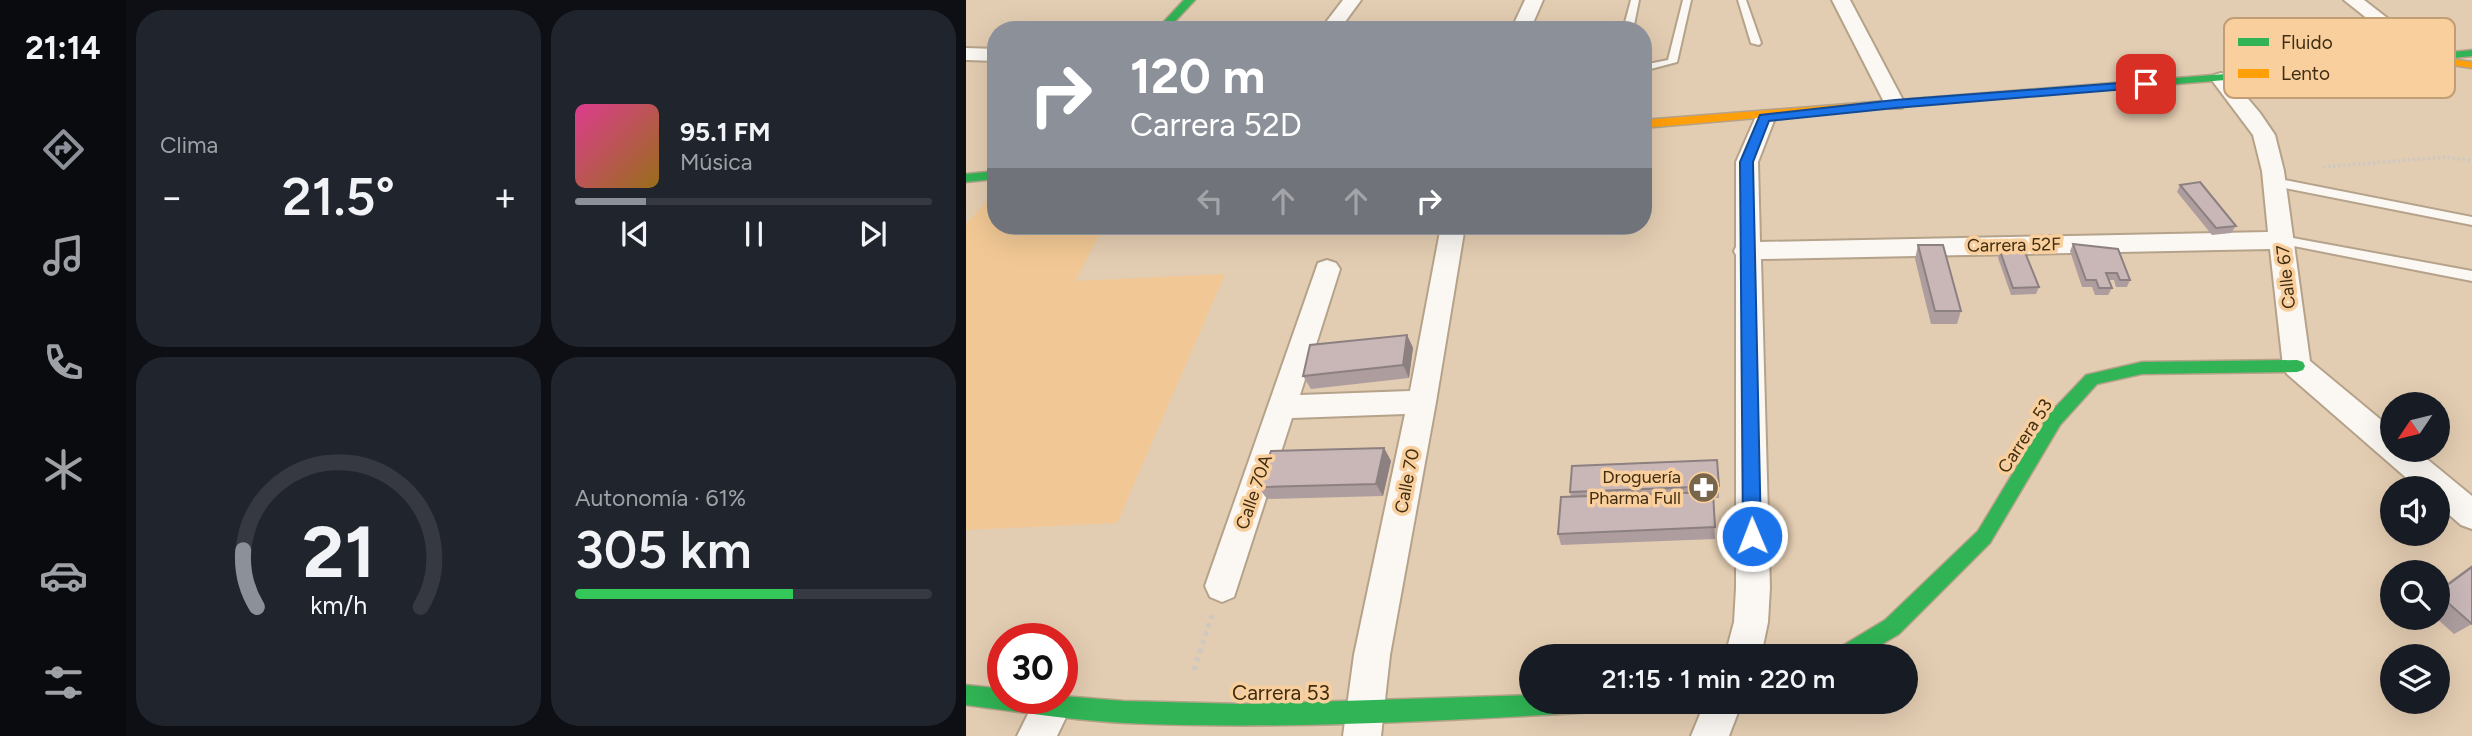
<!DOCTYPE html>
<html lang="es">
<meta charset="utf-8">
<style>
body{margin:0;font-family:Figtree,sans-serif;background:#20242c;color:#f1f3f6;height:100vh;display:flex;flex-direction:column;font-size:26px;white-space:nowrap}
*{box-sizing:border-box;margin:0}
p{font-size:23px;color:#9ea1a6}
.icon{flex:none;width:38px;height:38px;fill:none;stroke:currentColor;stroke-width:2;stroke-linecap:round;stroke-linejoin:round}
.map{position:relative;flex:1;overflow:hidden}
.details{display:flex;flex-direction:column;gap:10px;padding:10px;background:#0d0f14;width:840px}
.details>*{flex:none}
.guide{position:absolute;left:21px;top:21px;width:665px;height:214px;border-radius:28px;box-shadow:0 7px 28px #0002;background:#8c9099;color:#fff;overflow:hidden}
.needle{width:46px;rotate:235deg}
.fabs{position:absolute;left:1414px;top:392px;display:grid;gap:14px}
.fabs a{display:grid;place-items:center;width:70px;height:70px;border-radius:50%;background:#171b24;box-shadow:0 7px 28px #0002;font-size:35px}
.speed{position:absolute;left:21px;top:623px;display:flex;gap:14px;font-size:35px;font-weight:700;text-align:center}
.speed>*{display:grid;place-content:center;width:91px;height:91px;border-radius:50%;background:#171b24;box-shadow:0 7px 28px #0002;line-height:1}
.speed .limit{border:10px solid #d22;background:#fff;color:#111}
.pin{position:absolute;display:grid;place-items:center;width:60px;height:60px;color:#fff;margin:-30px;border-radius:14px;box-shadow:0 4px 10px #0006}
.me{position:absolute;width:77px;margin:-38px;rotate:359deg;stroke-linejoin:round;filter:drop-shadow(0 0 5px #0008)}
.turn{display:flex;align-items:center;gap:24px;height:147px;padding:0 28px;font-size:32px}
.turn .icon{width:91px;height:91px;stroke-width:2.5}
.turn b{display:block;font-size:49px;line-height:60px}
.lanes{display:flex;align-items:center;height:66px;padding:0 28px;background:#0003;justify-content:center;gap:35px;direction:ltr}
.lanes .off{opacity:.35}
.big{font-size:52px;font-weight:600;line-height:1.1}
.details .card{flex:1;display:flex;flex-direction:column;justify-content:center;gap:10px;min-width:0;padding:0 24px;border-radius:28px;background:#20242c}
.details .dial{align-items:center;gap:0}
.dial svg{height:182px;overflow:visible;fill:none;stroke:#363941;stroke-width:7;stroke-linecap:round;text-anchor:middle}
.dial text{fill:#f1f3f6;stroke:none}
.song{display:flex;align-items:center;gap:21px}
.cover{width:84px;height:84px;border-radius:10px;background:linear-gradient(135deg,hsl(330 70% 55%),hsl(40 70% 35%))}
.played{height:7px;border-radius:4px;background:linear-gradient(90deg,#8c9099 20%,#363941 20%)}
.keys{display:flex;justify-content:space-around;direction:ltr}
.heat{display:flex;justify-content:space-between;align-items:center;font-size:38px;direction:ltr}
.charge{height:10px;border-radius:5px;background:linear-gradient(90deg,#34c759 61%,#363941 0)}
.details .tiles{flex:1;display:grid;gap:10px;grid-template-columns:repeat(2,1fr)}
.trip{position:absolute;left:553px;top:644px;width:399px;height:70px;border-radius:35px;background:#171b24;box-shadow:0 7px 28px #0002;font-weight:600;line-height:70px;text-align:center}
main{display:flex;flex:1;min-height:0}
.menu{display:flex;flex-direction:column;width:126px;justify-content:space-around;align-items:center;background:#090b0e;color:#9ea1a6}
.menu .icon{width:49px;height:49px}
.menu .current{color:#8c9099}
.menu b{font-size:32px;color:#f1f3f6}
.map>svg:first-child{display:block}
.built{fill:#f1c895}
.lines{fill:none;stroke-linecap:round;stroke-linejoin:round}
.lane-casing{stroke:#b5a28a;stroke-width:4}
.street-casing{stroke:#b5a28a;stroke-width:4}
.fast-casing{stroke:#b5a28a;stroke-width:3}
.slow-casing{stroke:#b5a28a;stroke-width:3}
.path-far1{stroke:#cfc8c0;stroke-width:3.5;stroke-dasharray:2.5 2.5;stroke-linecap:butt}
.path{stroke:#cfc8c0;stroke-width:5;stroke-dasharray:4.5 4.5;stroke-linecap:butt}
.lane{fill:#fbf8f3;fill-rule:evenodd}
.street{fill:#fbf8f3;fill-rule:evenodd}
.fast{fill:#30b455;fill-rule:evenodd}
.slow{fill:#ff9f0a;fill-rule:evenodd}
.wall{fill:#ad9d9e}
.shaded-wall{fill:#8d8081}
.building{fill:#c9b7b8;stroke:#8d8081;stroke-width:2}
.route{fill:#1a73e8;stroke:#114b97;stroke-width:2}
.labels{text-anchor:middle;stroke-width:7;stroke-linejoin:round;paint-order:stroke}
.street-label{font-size:18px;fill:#402d12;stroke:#f8cf9d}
.poi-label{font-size:18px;fill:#402d12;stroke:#f8cf9d;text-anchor:end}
.near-street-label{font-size:21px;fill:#402d12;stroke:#f8cf9d}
.key{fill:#f8cf9d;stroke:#c19e73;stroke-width:2}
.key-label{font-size:19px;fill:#402d12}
</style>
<main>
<nav class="menu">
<b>21:14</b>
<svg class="icon current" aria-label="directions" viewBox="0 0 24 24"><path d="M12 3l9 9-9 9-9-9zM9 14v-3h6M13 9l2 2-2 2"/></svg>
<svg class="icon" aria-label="music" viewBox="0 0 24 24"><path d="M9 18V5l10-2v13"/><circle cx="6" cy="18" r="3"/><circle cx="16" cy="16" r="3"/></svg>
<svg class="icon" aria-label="phone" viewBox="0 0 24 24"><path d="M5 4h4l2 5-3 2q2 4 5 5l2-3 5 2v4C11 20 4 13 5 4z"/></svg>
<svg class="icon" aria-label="climate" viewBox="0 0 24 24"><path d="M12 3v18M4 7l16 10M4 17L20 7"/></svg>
<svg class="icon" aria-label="car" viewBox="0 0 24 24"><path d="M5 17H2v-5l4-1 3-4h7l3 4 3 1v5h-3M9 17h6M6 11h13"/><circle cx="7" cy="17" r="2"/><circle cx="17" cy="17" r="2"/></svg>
<svg class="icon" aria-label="filters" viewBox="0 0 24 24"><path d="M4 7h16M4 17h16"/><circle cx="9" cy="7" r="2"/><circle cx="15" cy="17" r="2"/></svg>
</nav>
<section class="details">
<div class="tiles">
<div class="card"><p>Clima</p>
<div class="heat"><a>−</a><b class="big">21.5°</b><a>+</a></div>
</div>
<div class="card">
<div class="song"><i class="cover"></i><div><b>95.1 FM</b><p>Música</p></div></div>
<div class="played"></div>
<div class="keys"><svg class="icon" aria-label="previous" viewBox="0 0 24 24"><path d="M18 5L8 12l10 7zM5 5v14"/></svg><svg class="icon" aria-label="pause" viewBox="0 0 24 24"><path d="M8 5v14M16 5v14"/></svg><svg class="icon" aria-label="next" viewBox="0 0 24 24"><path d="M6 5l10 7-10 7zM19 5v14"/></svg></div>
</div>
<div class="card dial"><svg viewBox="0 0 100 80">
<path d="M14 69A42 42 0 1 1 86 69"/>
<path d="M14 69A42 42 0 0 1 8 44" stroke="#8c9099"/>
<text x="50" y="56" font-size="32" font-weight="700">21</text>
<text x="50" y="72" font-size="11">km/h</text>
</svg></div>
<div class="card"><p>Autonomía · 61%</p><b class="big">305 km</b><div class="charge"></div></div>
</div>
</section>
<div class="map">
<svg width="1506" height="736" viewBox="0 0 1506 736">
<rect width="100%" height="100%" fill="#e3cdb2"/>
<!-- built -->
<path class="built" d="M30,200V226H138L109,281L259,274L151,523L0,530V224L21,201Z"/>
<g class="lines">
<defs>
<g id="lane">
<path d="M665,0H673L667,30H657Z"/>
<path d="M717,0H725L711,62L677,71V65L702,60Z"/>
<path d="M772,0H780L795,43L793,45L785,43Z"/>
<path d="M1308,178L1506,217V225L1304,185L1302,182Z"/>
<path d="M1316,236L1506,271V281L1312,243L1310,240Z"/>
</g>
<g id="street">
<path d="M377,0H395L373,30H354Z"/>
<path d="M559,0H577L564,30H545Z"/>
<path d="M866,0H884L939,104L936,108H922L919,104Z"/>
<path d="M1378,0H1398L1474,59L1464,65L1457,63Z"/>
<path d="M0,48L30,49V61L0,60Z"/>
<path d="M1255,73L1262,75L1294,113L1309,135L1318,171L1344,361L1426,429V450H1450L1506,496V529L1495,525L1472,505V488H1452L1321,374L1317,366L1304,249L795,259L804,588L802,622L795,656H759L768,622L770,588V255L768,251L770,247V162L791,114H805L809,118L792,162L794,242L1302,232L1296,171L1287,135L1245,79L1248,75Z"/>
<path d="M475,226H499L470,402L424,655L415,736H377L388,655L439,414L326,418L268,597L256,602L244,597L239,586L352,263L361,260L370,263L374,269L334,395L444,391Z"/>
<path d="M96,693L105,707L91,736H51L70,698H96Z"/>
<path d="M739,702H776L763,736H725Z"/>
</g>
<g id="fast">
<path d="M218,0H229L201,30H190Z"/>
<path d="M1506,50V56L1336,74L958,104L952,101L958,98L1336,68Z"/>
<path d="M30,171V179L0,182V174Z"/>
<path d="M1331,360L1337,362L1339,366L1337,370L1331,372L1176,374L1131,384L1094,425L1024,543L933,634L896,656H868L871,649L919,620L1012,531L1082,415L1120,375L1176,362Z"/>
<path d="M0,685L37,689V698L96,696L158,701L276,704L565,695V702H641L638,709L631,712C474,721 316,730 158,723C105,720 53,712 0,705Z"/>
</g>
<g id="slow">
<path d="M1464,56L1506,62V68L1460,61V57Z"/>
<path d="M958,98L962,99V103L677,128V120Z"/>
</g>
</defs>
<!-- lane casing -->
<use href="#lane" class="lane-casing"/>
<!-- street casing -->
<use href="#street" class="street-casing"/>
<!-- fast casing -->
<use href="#fast" class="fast-casing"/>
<!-- slow casing -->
<use href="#slow" class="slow-casing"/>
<!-- path-far1 -->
<path class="path-far1" d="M1357,167L1480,157L1506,161"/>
<!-- path -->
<path class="path" d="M228,670L246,615"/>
<!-- lane -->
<use href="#lane" class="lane"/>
<!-- street -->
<use href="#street" class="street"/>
<!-- fast -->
<use href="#fast" class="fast"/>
<!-- slow -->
<use href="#slow" class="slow"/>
</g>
<!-- wall -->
<g class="wall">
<path d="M1214,185L1270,226L1265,233L1246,235L1211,192Z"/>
<path d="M1107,244L1164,280L1161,287H1150L1148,280H1143L1146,288L1142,295H1129L1126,287H1116L1104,251Z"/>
<path d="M952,245L995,311L991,324H965L949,259Z"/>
<path d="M1034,251L1073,287L1070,294L1045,295L1032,258Z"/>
<path d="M441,335L447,348L443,378L345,389L337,376Z"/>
<path d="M418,448L425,461L417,496L301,499L292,487Z"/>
<path d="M753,486V498H747L749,539L595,545L592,534L605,497L604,492Z"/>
<path d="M1506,565V624L1488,634L1470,618H1472V590Z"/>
</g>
<!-- shaded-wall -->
<g class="shaded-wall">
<path d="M441,335L447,348L443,378L437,365Z"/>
<path d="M418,448L425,461L417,496L410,484Z"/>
</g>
<!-- building -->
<g class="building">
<path d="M1234,182L1270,226L1250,228L1214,185Z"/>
<path d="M1107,244L1152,249L1164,280H1154L1151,273H1140L1146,288H1133L1130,280H1120Z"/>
<path d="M952,245H977L995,311H969Z"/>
<path d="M1058,250L1073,287L1047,288L1034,251Z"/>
<path d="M441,335L437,365L337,376L344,345Z"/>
<path d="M418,448L410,484L292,487L305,451Z"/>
<path d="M751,460L753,486L604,492L606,466Z"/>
<path d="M747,492L749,527L592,534L595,497Z"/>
<path d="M1506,567V624L1472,594V592Z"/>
</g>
<!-- route -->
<path class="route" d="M1180,81L1184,82V87L929,108L803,121L787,162L795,536L792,542L786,544L779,542L777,536L774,162L794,115L929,100Z"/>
<!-- icons -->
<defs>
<symbol id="pharmacy-disc" viewBox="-11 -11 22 22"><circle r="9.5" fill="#79654a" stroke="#f8cf9d"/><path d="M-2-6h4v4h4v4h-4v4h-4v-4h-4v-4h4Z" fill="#fff"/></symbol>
</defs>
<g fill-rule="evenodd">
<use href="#pharmacy-disc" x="720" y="470" width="35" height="35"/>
</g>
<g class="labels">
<!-- street labels -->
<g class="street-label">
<text transform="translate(1048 245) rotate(-1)" y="6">Carrera 52F</text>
<text transform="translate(1320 277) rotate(-96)" y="6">Calle 67</text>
<text transform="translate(1059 436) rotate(-57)" y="6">Carrera 53</text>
<text transform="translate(441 481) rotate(-79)" y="6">Calle 70</text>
<text transform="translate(288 492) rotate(-71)" y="6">Calle 70A</text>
</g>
<!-- poi labels -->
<g class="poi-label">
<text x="715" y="483">Droguería<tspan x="715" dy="21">Pharma Full</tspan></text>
</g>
<!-- near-street labels -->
<g class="near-street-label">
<text x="315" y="700">Carrera 53</text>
</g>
</g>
<!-- legend -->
<rect x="1258" y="18" width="231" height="80" rx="10" class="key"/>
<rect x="1272" y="38" width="31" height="8" fill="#30b455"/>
<rect x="1272" y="69" width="31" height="9" fill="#ff9f0a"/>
<g class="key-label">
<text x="1315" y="49">Fluido</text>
<text x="1315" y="80">Lento</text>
</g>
</svg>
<div class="fabs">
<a><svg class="needle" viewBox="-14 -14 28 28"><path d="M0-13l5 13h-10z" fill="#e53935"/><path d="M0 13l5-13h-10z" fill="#9ea1a6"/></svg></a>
<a><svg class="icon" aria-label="sound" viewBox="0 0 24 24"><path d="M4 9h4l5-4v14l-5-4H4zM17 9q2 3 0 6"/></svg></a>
<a><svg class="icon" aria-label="search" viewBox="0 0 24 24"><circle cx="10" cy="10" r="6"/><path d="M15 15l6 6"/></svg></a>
<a><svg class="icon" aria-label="layers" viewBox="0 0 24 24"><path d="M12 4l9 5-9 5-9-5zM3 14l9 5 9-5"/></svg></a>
</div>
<div class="speed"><div class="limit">30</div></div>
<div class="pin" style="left:1180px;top:84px;background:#d93025"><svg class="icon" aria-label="arrive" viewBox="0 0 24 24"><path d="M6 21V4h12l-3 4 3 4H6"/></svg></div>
<svg class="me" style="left:786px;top:536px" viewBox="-20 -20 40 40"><circle r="17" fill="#1a73e8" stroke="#fff" stroke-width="3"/><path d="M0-11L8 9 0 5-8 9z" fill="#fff"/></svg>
<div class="trip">21:15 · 1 min · 220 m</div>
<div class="guide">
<div class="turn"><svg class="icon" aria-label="right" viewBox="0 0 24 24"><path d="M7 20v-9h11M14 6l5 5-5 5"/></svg><div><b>120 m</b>Carrera 52D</div></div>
<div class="lanes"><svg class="icon off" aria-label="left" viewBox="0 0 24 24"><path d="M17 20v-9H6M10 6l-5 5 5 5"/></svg><svg class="icon off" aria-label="ahead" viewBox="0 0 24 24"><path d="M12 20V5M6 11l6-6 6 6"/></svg><svg class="icon off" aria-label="ahead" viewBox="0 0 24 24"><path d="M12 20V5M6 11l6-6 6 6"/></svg><svg class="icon" aria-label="right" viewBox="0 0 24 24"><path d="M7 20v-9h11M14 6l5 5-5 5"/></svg></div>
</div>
</div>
</main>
